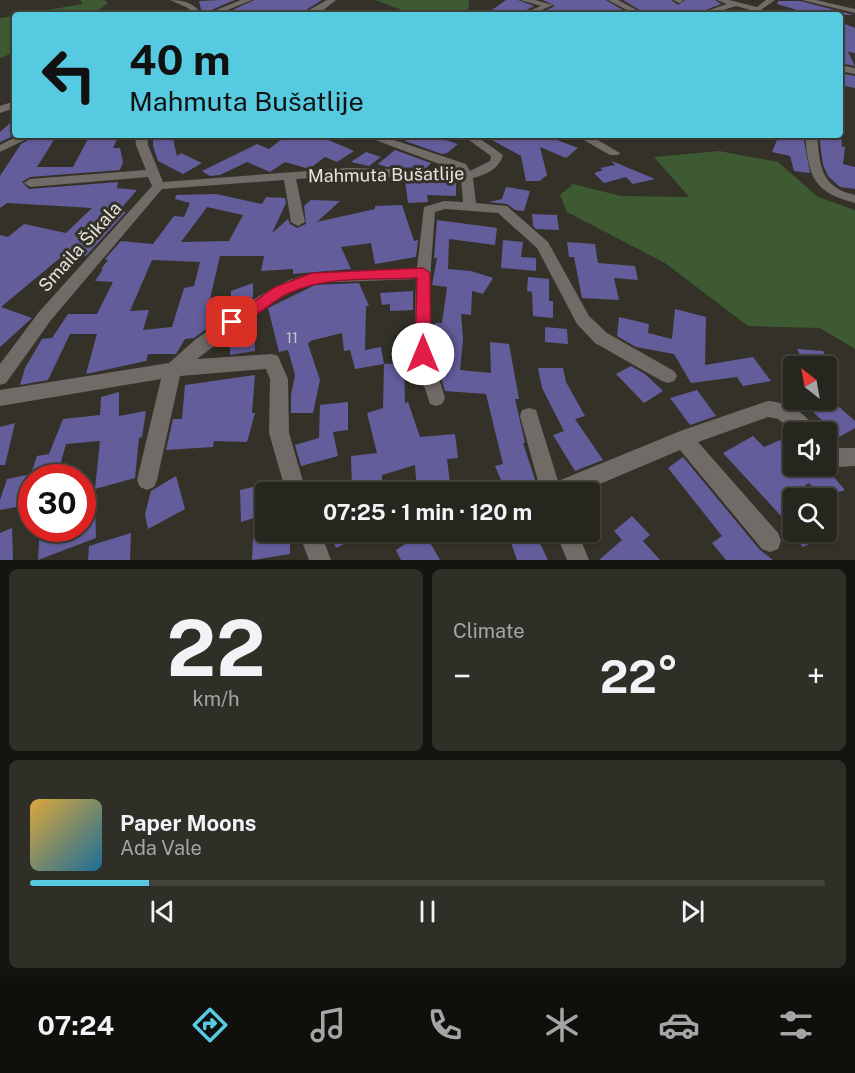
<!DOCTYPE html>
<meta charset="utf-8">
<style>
body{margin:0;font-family:"Public Sans",sans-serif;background:#2f2e27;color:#f1f3f6;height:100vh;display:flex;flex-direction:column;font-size:22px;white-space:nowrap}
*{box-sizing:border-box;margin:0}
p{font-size:20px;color:#a4a5a4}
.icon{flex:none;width:33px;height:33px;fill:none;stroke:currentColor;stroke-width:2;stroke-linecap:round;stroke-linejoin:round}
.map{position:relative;height:560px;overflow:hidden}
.drawer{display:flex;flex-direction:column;gap:9px;padding:9px;background:#151510;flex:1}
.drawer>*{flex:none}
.top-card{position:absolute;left:12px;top:12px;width:831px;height:126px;border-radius:6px;box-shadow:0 2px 4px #0004,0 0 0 2px #43433c;background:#55cae0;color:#111;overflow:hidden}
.needle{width:39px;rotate:329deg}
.fabs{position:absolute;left:783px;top:356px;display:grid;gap:12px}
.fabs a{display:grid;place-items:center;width:54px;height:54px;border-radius:6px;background:#27261e;box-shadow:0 2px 4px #0004,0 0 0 2px #43433c;font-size:30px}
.speed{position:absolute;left:18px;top:464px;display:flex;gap:12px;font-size:30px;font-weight:700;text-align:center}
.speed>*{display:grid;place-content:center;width:78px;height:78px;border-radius:50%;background:#27261e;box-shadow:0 2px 4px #0004,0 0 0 2px #43433c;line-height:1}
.speed .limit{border:9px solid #d22;background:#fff;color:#111}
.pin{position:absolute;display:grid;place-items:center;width:51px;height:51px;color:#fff;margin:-26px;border-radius:12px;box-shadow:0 3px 9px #0006}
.me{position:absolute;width:66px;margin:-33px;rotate:0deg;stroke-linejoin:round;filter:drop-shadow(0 0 4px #0008)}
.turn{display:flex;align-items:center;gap:21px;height:126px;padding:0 18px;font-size:27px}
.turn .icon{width:78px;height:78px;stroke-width:2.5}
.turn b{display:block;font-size:42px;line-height:51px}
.big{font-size:45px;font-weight:700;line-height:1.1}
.drawer .tile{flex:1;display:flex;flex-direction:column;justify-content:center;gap:9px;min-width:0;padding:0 21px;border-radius:9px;background:#2f2e27}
.drawer .dial{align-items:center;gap:0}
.dial b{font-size:78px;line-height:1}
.song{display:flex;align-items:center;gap:18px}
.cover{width:72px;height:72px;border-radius:9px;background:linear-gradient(135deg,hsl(40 70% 55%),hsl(200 70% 35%))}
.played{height:6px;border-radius:3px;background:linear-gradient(90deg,#55cae0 15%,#43433c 15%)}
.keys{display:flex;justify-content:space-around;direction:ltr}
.heat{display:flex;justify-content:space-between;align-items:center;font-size:33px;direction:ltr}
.drawer .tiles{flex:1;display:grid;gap:9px;grid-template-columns:1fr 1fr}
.tile:last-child{grid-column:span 2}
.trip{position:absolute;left:255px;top:482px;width:345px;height:60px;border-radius:6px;background:#27261e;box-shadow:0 2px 4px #0004,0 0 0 2px #43433c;font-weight:700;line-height:60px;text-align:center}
.menu{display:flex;height:96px;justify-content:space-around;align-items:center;background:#100f0c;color:#a4a5a4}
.menu .icon{width:42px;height:42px}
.menu .active{color:#55cae0}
.menu b{font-size:27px;color:#f1f3f6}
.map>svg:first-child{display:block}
.green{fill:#3d5a32}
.building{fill:#635d9c;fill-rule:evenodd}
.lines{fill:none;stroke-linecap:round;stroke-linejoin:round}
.minor{fill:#716b68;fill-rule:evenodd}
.route{fill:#e11d48;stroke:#92132f;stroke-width:1.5}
.labels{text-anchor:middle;stroke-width:6;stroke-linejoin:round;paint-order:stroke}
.number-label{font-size:15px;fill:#c4c2cd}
.street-label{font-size:18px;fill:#e5e4dd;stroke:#343228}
</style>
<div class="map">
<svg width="855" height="560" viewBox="0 0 855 560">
<rect width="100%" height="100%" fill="#343228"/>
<!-- green -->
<g class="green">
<path d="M80,0H104L108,3L92,15H18L83,4Z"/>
<path d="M375,0H469L468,12L410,13Z"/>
<path d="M15,16V52L0,58V18Z"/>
<path d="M719,151L778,162L818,197L855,210V349L820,328L748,326L665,263L567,212L560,195L573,184L621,196L689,197L654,157Z"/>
</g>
<!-- building -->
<g class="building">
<path d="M220,0H235L204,13L201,9L199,1Z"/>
<path d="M254,0H322L298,15H222Z"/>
<path d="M506,0H518L534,6L517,15H485Z"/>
<path d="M543,0H606L631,15H615L601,10L575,15H536L555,6Z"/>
<path d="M623,0H671L678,5L685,0H715L721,4L693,15H648Z"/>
<path d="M778,1H800L854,15H814L777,4Z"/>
<path d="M840,22L855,28V53L848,52L855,66L840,63Z"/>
<path d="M840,73L855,76V88L840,85Z"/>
<path d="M15,119V135L0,142V132Z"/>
<path d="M37,135H57L37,167H73L90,135H119L113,148H120L123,162L120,170L30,177L22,182L29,189L118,182L117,188L137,190L119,211L126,212L86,256L66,253L1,307L32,318L0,347V235L8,237L24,224L66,233L92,208L7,203L0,208V176L21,144Z"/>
<path d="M153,135H172L177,156L181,153L202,163L183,174L158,161L153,146Z"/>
<path d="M287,135H317L354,151L337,162L325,157L309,169L285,162L270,172L247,162L220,175L210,176L202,171L257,144L269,149Z"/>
<path d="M413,135H430L458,144L447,153L442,154L405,141Z"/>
<path d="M483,135H508L515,139L511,135H544L578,148L566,158L540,147L547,175L540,181H526L521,156Z"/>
<path d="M779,135H803L810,173L794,171L790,156L772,152Z"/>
<path d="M819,135H841L842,147H845L843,164L855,167V189L840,187L828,176L823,165Z"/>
<path d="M395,150L431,163L426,168L387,167L378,164Z"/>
<path d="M366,152L381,157L369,166L351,162Z"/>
<path d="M611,161L619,164L655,179L633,184L626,177L604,183L594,173L603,170L600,168L615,165Z"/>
<path d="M405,180H412L409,182L456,183V196L427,195L428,202L408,203Z"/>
<path d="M506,187L530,191L524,211L515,210L507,204L489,202L502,199Z"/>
<path d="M216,194L262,204L266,197L285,198L286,203L272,233L288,219L290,224L297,228L306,224L304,206L311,200L340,201L317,222L375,209V206L402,205L414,241L418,240L416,257L375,264L371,243L341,247L351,269L293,274V269L261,271L264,256H220L210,299L217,297L209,327L194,338L185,339L176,354H148L146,361L86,374L97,334H70L48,380L20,385L25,368L42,339L52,338L68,314H97L113,282L95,281L103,269H101L108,260L105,259L121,241L153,244L174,216L184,217L190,203L175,199L176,195ZM207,207L243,215L229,241L181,242ZM152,260L200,262L194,286L184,288L172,327L143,330L149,310L130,311Z"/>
<path d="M532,214L557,215L559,230L536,229L533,226Z"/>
<path d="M437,220L497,228L495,245L449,239L448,269L471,271L493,278L483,294L472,291L471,315L461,314L463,340L460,370L491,373L490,342L509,344L519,399H515L525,443H523L539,492H506L495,466L503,464L486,394L445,391L435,357V323H442L447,287L432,285L437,258H434Z"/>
<path d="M503,240L523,242L521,257L536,258V271L501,268Z"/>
<path d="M567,242L595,244L598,263L635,266L638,280L614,278L619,300L582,298L574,257H569Z"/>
<path d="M528,277L549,279V301H553V318L533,316L532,292L527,291Z"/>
<path d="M253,283V297L241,306H231V291Z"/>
<path d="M359,283L369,306H366L365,350L381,347L384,364L355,369L350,350L344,351L342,333L310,341L308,344L320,380L313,413H291V395L295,375L288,350L279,352L268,308L315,285Z"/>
<path d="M413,291V310L390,311V304L382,305L380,293Z"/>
<path d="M675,309L706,317L705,365L753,357L771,381L743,386L737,377L691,383L674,354L636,347L617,336L619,317L649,324L648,333L672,339Z"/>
<path d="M254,318L255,351L230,355V336L240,329L250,327L248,323Z"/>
<path d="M545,327L567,329L568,344L545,342Z"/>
<path d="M797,349L823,351L831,366H806Z"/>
<path d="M404,363L405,403L408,402L420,437L455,434L458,458L447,459L451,492H417L415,465L382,475V484L352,489L351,456L377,453L367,413L383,408L384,364Z"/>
<path d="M631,366L645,374L663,391L644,403L616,374Z"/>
<path d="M538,368H563L566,382L585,416L575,419L603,460L575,471L553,435L564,431L542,388Z"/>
<path d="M255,375L252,413H255L247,442L214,441L213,447L166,450L173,419H182L185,385Z"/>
<path d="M697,390L716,416L690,425L670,398Z"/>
<path d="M119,392V416L146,411L142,437L139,438L135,478L95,489L100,441L66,444L59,469L31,474L37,456L49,454L63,419L100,415L101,397Z"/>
<path d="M800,399H830L855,421V428L839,437Z"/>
<path d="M348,402V430L333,432L338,456L301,466L295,445L319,438L320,405Z"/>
<path d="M15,423L5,465H0V427Z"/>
<path d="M753,436L764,447L780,440L794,456V474L823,465L845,490L822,498L809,483L794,493V530L723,453Z"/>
<path d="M683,457L760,550L773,560H726L712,543L722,536L668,468Z"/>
<path d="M32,474V489L27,505L0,510V500L7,479Z"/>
<path d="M176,476L185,509L148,529L145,514L151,491Z"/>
<path d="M266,484V531H290V554L252,560L254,518L241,522L240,490Z"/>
<path d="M95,502L96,538L38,560L40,528H82V506Z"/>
<path d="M632,516L650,535L643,541L660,560H599L622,540L614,531Z"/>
<path d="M12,528L13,560H0V533Z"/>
<path d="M329,531H370L336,548Z"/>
<path d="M507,531H534L548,560H517Z"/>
<path d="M789,531H835L803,547Z"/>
<path d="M424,532L440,560H401L396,550Z"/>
<path d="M131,533L130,560H88L89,546Z"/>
</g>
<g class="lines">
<!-- minor -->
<g class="minor">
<path d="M170,0C185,0 193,3 203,15H195L188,8Z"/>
<path d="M241,0H252L215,15H204Z"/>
<path d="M327,0H336L321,12L300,15Z"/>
<path d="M520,0H535L553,5L530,15H519L541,6Z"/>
<path d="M608,0H618L646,15H636Z"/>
<path d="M673,0H682L683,1L679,3Z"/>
<path d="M717,0H729L757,7L766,0H775L758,12L736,6L707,15H695L727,4Z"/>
<path d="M802,0H816L855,9V13Z"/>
<path d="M134,12L139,15H131Z"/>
<path d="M374,13H380L381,15H370Z"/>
<path d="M840,65L855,68V74L840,71Z"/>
<path d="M15,101V108L0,113V106Z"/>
<path d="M20,135H35L0,152V145Z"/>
<path d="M135,135H147L148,145L163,182L348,168L458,171L362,135H379L466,164L470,171L490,161L491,156L462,135H475L503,155C499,169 486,175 473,178L476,203L507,206L548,242L589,316L607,333L674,371L677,376L674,381L668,383L662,381L595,343L577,324L537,248L498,213L445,209L435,212L430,278L432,355L445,398L442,404L436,406L430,404L414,355L416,279L313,283L299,288L269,304L197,359L272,354L278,356L288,379L289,433L306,492H286L269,433L270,379L266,369L180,376L157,480L154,487L147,490L140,487L137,480L161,379L0,406V390L169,363L196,339L259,296L289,280L312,273L417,268L424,207L444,201L463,202L461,179L348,176L296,179L305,222L298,226L291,222L284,180L162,189L51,320L6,383L0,385V364L39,312L152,186L148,177L30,187L24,183L30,179L146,170L136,145Z"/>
<path d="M575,135H589L620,153L618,155H610Z"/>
<path d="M805,135H817C820,166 820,187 855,195V203C812,192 809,176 805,135Z"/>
<path d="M768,401C788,402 808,414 817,432H795L778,419L768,417L698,442L778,533L781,541L778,549L770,552L762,549L680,450L581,492H541L520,416L522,410L529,408L536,410L558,481L683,430Z"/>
<path d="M826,444L838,448H855V466L837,467L826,463Z"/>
<path d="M298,531H320L331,560H309Z"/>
<path d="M555,531H577L589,560H567Z"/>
</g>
</g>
<!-- route -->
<path class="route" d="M423,268L430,273L431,354L423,361L415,354L417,278C374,280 326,275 287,294C273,300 241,331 227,326L225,322L275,287L312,273Z"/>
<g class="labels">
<!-- number labels -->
<g class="number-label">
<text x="292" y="343">11</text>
</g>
<!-- street labels -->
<g class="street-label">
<text transform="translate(386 175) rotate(-1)" y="6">Mahmuta Bušatlije</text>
<text transform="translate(80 247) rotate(-48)" y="6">Smaila Šikala</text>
</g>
</g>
</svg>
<div class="fabs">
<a><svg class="needle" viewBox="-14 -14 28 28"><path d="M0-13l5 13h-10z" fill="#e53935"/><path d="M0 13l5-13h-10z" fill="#a4a5a4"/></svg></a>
<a><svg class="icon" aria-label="sound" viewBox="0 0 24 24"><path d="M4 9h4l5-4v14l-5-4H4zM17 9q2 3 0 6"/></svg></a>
<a><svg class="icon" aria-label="search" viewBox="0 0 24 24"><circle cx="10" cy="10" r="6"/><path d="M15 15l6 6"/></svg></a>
</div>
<div class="speed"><div class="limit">30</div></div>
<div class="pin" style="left:232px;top:322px;background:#d93025"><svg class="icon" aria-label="arrive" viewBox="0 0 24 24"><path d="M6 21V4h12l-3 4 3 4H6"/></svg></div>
<svg class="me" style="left:423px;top:354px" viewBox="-20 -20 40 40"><circle r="19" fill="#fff"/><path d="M0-13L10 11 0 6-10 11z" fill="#e11d48"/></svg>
<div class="trip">07:25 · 1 min · 120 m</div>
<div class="top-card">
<div class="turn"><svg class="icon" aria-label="left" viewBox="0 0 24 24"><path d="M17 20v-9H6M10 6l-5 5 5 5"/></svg><div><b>40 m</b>Mahmuta Bušatlije</div></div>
</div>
</div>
<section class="drawer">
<div class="tiles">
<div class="tile dial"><b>22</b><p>km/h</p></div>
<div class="tile"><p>Climate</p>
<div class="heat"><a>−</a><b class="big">22°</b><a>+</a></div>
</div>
<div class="tile">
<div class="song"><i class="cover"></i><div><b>Paper Moons</b><p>Ada Vale</p></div></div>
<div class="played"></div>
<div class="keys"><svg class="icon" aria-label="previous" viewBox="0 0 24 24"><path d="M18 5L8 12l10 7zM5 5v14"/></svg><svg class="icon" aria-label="pause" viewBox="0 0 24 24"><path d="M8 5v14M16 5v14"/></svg><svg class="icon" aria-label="next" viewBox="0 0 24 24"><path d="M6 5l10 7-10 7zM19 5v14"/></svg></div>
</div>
</div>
</section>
<nav class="menu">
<b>07:24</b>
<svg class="icon active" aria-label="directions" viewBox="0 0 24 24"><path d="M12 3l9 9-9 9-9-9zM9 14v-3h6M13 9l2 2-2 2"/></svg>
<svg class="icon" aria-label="music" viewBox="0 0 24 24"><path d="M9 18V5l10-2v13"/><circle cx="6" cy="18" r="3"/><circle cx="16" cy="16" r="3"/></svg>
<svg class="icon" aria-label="phone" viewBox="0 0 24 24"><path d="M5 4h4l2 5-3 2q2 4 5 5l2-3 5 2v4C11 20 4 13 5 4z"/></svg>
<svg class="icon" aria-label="climate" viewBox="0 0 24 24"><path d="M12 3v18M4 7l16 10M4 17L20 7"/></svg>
<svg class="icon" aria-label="car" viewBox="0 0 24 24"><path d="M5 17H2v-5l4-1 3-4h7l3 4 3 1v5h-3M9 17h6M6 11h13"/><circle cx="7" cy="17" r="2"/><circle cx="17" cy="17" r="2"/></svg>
<svg class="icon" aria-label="filters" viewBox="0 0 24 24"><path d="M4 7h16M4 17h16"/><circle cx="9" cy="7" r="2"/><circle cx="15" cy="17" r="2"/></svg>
</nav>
